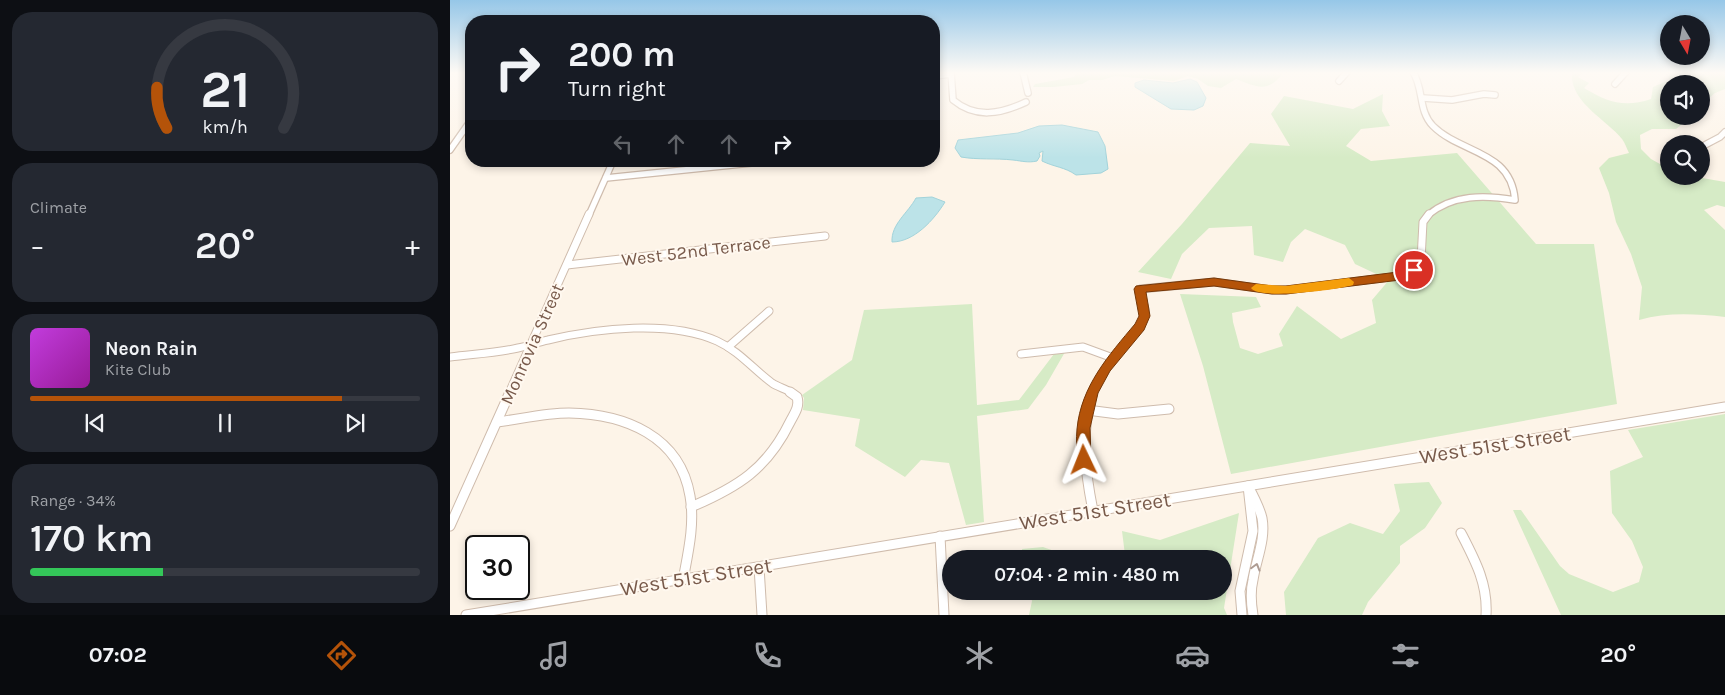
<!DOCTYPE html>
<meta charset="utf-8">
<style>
body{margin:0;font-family:Karla,sans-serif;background:#242831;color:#f1f3f6;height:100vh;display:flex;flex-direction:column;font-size:19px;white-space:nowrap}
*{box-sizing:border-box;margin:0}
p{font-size:16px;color:#9ea1a6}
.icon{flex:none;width:28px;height:28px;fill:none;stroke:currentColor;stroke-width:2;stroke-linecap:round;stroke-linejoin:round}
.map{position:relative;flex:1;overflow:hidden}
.panel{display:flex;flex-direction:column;gap:12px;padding:12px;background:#0d0f14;width:450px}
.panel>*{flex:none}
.top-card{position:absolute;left:15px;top:15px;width:475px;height:152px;border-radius:20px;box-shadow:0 2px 8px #0003;background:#171b24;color:#f1f3f6;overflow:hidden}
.needle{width:32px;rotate:170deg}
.buttons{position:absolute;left:1210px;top:15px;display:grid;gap:10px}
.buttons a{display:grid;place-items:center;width:50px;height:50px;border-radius:50%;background:#171b24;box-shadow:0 2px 8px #0003;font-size:25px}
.speed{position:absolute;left:15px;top:535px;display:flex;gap:10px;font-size:25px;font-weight:700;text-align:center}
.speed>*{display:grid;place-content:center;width:65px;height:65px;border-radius:50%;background:#171b24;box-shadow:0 2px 8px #0003;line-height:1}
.speed .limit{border:2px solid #111;border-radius:8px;background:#fff;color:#111}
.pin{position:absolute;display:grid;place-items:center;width:42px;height:42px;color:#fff;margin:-21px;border:2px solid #fff;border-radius:50%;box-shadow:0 1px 5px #0007}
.me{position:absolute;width:55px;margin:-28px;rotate:358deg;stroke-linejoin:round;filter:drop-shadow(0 0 4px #0008)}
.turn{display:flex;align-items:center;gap:18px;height:105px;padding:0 20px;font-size:22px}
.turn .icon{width:65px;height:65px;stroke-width:2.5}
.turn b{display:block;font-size:35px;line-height:42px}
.lanes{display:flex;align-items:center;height:48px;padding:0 20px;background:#0003;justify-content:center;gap:25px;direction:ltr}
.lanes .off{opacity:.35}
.big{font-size:38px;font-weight:600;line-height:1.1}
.panel .card{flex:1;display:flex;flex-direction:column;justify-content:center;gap:8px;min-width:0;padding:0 18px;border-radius:20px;background:#242831}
.panel .dial{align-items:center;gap:0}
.dial svg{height:130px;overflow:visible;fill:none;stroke:#363941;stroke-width:7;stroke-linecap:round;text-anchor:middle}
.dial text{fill:#f1f3f6;stroke:none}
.song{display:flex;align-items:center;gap:15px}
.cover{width:60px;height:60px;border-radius:8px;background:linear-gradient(135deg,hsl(290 70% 55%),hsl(300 70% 35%))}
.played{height:5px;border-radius:2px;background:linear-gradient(90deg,#b45309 80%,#363941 80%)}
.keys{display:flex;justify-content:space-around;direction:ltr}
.heat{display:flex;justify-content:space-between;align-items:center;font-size:28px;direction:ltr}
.charge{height:8px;border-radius:4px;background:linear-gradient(90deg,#34c759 34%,#363941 0)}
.trip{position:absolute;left:492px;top:550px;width:290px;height:50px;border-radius:25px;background:#171b24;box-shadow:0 2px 8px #0003;font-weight:600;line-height:50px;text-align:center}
.menu{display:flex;height:80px;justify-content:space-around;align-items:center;background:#090b0e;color:#9ea1a6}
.menu .icon{width:35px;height:35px}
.menu .current{color:#b45309}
.menu b{font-size:22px;color:#f1f3f6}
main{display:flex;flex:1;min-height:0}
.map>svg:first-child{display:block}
.green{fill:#d6ebc6}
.water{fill:#bce3e8;stroke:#a2d3da}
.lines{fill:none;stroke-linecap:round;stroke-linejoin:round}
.minor-far2-casing{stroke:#cfbcad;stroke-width:8}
.minor-far1-casing{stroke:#cfbcad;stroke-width:9}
.minor-casing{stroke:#cfbcad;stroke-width:11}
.minor-far2{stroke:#fff;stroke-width:5.5}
.minor-far1{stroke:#fff;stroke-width:7}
.minor{stroke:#fff;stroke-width:9}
.oneway{stroke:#ae9c93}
.route{fill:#b45309;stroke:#753606}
.slow{fill:#f59e0b}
.labels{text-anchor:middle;stroke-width:4;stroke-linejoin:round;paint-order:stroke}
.street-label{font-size:18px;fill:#785a4b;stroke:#fff8ef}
.near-street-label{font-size:21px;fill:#785a4b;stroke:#fff8ef}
</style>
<main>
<section class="panel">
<div class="card dial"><svg viewBox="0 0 100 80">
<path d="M14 69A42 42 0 1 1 86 69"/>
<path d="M14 69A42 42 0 0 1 8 44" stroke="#b45309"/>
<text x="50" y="56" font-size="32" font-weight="700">21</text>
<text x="50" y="72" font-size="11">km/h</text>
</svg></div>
<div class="card"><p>Climate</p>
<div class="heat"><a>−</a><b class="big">20°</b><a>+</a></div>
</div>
<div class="card">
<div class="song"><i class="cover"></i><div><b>Neon Rain</b><p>Kite Club</p></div></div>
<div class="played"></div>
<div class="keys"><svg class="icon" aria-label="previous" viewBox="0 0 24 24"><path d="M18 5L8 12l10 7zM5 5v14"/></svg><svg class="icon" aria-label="pause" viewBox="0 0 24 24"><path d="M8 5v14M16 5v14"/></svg><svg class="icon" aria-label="next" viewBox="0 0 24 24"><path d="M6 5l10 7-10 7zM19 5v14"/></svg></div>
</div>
<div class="card"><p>Range · 34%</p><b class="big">170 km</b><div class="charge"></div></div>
</section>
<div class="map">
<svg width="1275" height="615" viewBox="0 0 1275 615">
<rect width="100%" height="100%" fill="#fdf4e8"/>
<!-- green -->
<g class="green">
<path d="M627,72H834C817,94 808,87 786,79L771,88L758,86L748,79L738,76L724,81L665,76L652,80H639L632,84L603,87H583L585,84L624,77Z"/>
<path d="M1122,72H1134L1128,77L1139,83L1134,88C1157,102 1174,108 1201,99L1203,87L1219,80L1220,72H1275V89L1265,93L1251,105V84H1219V116H1242L1226,129H1202L1190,135L1191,149L1201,159L1219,169V176H1241L1275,182V207L1267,205L1254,210L1275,230V317C1246,314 1217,312 1189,320L1192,287L1181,254L1166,222L1159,193L1149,168L1159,158L1179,153C1177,149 1175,143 1172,139C1157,120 1119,102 1122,72Z"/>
<path d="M933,94L932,111L940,126L911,129L896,146L921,161L1007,153L1086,244H1144L1167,404L781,474L753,366L730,294L806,297L811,307L782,313L783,322L790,348L808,354L833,346L829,334L847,306L891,339L926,323L922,300L939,280L905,264L895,245L855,229L841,242L833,262L804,255L802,226L759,228L732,254L721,279L688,272L732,224L800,143L840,146L821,114L834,96L903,109Z"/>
<path d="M522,304L527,405L569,400L604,354L615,352L596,385L578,409L527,416L534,522L516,525L499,463L471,460L455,477L405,446L410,419L353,410L354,398L352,395L402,360L414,310Z"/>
<path d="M1275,414V615H1111L1063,510H1071L1110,566L1119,574L1163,592L1189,582L1193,567L1182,541L1162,513L1160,471L1193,457L1178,430Z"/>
<path d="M979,482L992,503L975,528L950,546V563L918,602L912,615H836L834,592L868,538L900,523L933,534L950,511L944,484Z"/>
<path d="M789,513L774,608L777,615H579L582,601L580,591H774V559H638L675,555L672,531L710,540Z"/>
<path d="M593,547L627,559H574L572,549Z"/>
</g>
<!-- water -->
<g class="water">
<path d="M740,79L747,82L756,98L753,106L744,110L721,109L685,87V83L694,80L723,83Z"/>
<path d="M612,125L648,132L655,146L658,169L651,173L626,175C615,167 604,167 592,161L593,151L589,153L590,156L587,161C578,163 572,161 563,160C545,158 528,160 511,157L505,148L508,140L568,133L589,126Z"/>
<path d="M482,197L495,202C484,220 464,242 442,242C441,224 458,213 466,198Z"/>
</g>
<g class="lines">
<defs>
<g id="minor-far2">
<path d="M501,72L503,100C526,119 550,114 576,102"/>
<path d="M573,72L578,93"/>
<path d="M963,72C974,89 968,111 983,126C1011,154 1061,150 1065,200C1035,195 1003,194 978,215"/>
<path d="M484,76L501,74"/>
<path d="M889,81L897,72"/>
<path d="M1165,84L1176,72"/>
<path d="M973,98L1002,100L1034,94L1045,95"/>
<path d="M1251,147L1270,137L1275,132"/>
<path d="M0,150L21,120"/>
<path d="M156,178L321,161"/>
<path d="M139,215L163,161"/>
</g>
<g id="minor-far1">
<path d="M117,265L375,236"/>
<path d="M278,347L319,311"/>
<path d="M571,354L633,347L663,358"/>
<path d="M0,357C23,354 46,353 68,348C78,346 88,342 98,340C148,328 220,320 267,341C289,351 303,369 322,383C328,387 336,389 342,393"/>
<path d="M59,393L139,214"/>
<path d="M642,393L657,366L686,332L693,321L695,309L690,289L764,282L822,290H836L949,276L960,271L971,260L973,222L979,214"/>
</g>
<g id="minor">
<path d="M643,392C630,432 635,471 643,511"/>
<path d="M637,410L668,414L719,409"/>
<path d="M47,422C71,419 95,413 119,413C175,414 230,436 240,496C245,524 238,553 233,580"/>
<path d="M798,486C804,497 809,506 812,518C816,539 806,560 803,580C800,592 801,603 803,615"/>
<path d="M241,507C288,487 317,469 340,422C344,414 350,407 347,397L340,392"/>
<path d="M0,526L60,392"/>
<path d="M1011,533C1025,560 1038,584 1036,615"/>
<path d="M490,536L494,615"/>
<path d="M309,567L312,615"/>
<path d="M16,615L1275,407"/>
<path d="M792,615L790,591L803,531L798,486"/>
</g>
</defs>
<!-- minor-far2 casing -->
<use href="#minor-far2" class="minor-far2-casing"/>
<!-- minor-far1 casing -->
<use href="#minor-far1" class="minor-far1-casing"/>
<!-- minor casing -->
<use href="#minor" class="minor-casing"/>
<!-- minor-far2 -->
<use href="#minor-far2" class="minor-far2"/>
<!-- minor-far1 -->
<use href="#minor-far1" class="minor-far1"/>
<!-- minor -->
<use href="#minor" class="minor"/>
</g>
<!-- one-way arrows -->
<defs><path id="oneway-chevron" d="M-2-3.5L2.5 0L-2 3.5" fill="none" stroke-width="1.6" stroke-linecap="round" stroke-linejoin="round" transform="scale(1.25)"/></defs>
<use class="oneway" href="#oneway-chevron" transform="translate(806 567) rotate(-74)"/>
<!-- sky -->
<linearGradient id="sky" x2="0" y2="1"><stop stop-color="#96c7e8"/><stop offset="0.46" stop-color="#fefaf5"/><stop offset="1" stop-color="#fefaf5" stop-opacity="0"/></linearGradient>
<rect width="1275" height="158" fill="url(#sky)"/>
<!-- route -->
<path class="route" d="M964,266L967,267L969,270L967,273L950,280L836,294H822L764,286L696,292L700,316L694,330L660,371L648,393L640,428L641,460L639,465L634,466L629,465L627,460C627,450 626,439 627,429C631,386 659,355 685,324L689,316L684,289L686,286L764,278L822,286H836L948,272Z"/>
<!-- slow -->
<path class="slow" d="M899,278L904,282L903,285C887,290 809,300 801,288L806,284L836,286Z"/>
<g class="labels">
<!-- street labels -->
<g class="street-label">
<text transform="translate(246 251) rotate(-7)" y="6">West 52nd Terrace</text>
<text transform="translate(82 344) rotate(-66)" y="6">Monrovia Street</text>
</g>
<!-- near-street labels -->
<g class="near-street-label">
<text transform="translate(1045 445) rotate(-9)" y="7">West 51st Street</text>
<text transform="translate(645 511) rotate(-9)" y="7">West 51st Street</text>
<text transform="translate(246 577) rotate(-9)" y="7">West 51st Street</text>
</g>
</g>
</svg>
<div class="buttons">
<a><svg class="needle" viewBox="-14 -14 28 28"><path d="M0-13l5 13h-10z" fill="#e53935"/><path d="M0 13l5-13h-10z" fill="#9ea1a6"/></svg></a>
<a><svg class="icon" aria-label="sound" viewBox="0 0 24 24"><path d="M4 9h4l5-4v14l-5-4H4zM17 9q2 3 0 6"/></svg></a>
<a><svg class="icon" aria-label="search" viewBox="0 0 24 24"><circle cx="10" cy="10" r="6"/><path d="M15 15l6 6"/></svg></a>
</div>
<div class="speed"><div class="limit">30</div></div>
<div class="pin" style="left:964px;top:270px;background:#d93025"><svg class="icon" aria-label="arrive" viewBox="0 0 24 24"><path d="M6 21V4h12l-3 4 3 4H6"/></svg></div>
<svg class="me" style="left:634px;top:460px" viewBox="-20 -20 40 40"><path d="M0-17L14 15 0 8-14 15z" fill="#b45309" stroke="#fff" stroke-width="4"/></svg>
<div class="trip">07:04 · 2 min · 480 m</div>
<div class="top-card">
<div class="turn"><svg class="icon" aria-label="right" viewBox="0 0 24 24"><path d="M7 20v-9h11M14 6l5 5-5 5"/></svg><div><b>200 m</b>Turn right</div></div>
<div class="lanes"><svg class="icon off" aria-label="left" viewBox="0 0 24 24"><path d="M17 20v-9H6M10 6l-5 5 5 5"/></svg><svg class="icon off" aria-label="ahead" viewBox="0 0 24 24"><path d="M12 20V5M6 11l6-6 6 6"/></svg><svg class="icon off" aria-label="ahead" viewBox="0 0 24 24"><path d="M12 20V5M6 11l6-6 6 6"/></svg><svg class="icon" aria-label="right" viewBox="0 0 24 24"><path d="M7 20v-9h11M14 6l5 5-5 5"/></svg></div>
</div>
</div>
</main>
<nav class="menu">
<b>07:02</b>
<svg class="icon current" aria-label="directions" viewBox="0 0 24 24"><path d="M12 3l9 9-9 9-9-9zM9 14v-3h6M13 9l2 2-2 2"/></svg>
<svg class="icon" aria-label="music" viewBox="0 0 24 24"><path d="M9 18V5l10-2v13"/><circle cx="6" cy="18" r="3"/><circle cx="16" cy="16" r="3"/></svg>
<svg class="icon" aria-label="phone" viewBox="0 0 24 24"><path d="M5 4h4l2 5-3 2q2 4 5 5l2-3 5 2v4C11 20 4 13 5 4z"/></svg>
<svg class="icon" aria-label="climate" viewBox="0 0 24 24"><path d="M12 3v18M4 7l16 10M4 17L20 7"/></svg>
<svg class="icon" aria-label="car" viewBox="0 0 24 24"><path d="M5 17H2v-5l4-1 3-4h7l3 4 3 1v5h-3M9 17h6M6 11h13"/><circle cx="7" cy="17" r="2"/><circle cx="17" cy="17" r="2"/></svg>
<svg class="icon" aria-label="filters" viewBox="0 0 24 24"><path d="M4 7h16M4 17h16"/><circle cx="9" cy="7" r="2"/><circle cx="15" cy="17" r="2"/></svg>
<b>20°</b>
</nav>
